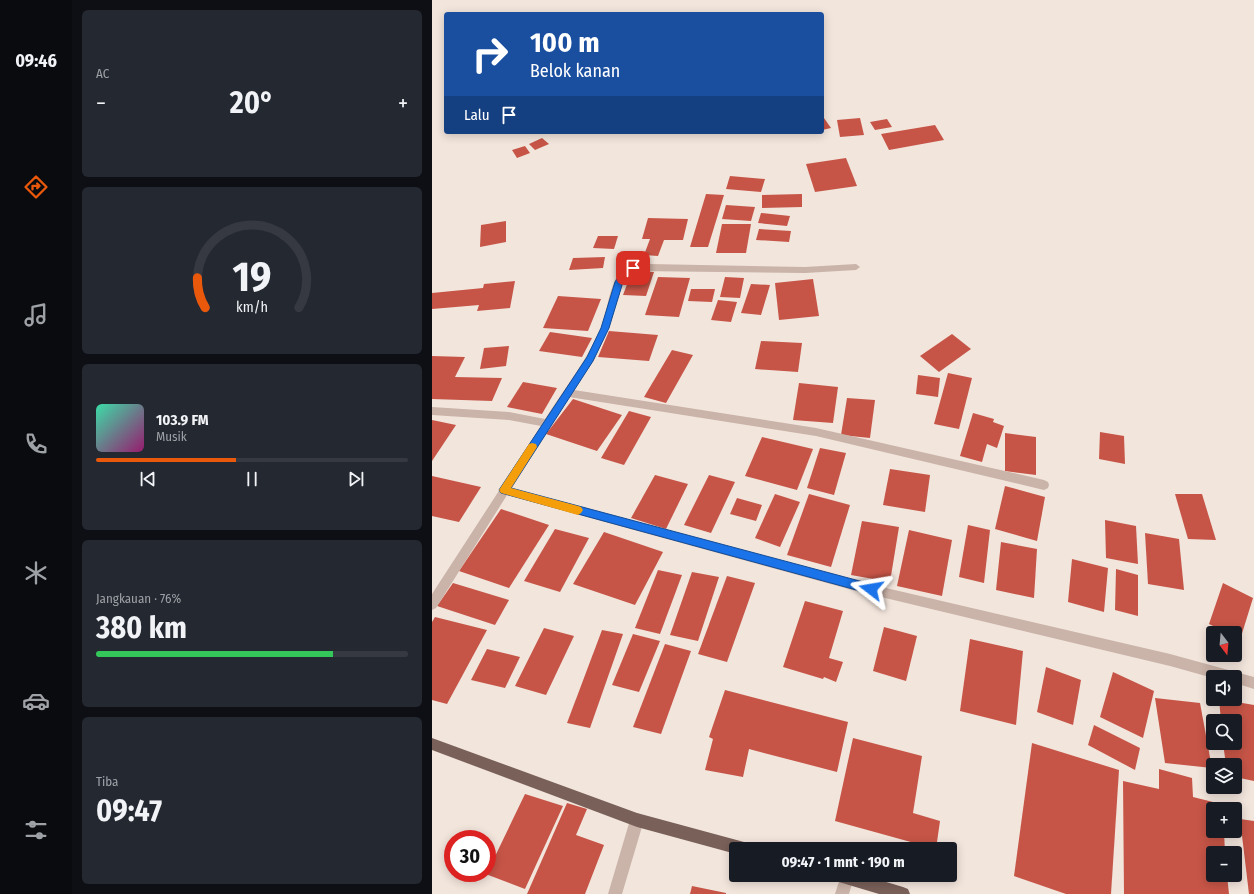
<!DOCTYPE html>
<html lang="id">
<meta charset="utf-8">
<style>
body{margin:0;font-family:"Fira Sans Condensed",sans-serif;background:#242831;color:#f1f3f6;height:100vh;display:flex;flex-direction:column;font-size:15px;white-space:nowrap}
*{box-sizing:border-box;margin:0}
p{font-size:13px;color:#9ea1a6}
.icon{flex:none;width:22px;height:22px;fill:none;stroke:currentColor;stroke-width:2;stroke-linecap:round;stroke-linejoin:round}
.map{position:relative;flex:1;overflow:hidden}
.drawer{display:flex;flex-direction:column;gap:10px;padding:10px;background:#0d0f14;width:360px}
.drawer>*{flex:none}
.guide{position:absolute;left:12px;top:12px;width:380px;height:122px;border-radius:4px;box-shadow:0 2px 10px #0003;background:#1a4fa0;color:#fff;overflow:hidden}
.needle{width:26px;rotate:164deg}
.controls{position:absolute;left:774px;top:626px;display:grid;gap:8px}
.controls a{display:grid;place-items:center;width:36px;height:36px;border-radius:4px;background:#171b24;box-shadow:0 2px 10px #0003;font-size:20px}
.speed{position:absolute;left:12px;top:830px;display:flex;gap:8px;font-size:20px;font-weight:700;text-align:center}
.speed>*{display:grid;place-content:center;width:52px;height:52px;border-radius:50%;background:#171b24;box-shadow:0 2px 10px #0003;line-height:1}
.speed .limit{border:6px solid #d22;background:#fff;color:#111}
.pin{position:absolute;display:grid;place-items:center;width:34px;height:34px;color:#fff;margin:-17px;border-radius:8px;box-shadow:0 2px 6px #0006}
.me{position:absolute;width:44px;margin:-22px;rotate:284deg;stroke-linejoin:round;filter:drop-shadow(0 0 3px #0008)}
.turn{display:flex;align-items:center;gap:14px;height:84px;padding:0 20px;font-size:18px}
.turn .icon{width:52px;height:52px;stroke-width:2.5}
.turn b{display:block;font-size:28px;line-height:34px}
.then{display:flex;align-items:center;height:38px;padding:0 20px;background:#0003;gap:8px;font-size:15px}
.big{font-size:30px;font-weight:700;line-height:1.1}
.drawer .card{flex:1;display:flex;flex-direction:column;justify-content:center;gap:6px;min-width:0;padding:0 14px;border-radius:6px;background:#242831}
.drawer .dial{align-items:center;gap:0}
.dial svg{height:104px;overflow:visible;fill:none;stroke:#363941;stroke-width:7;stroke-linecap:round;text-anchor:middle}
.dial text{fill:#f1f3f6;stroke:none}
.song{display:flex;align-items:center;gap:12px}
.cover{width:48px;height:48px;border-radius:6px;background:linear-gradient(135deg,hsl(160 70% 55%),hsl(320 70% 35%))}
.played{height:4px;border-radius:2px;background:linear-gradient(90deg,#ea580c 45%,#363941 45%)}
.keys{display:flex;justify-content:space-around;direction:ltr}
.heat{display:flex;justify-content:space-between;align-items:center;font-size:22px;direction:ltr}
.charge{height:6px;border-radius:3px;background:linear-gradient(90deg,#34c759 76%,#363941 0)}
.trip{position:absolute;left:297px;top:842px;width:228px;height:40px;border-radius:4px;background:#171b24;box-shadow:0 2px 10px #0003;font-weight:700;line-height:40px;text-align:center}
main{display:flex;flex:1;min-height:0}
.tab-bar{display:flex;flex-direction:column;width:72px;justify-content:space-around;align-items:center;background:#090b0e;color:#9ea1a6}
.tab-bar .icon{width:28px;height:28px}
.tab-bar .on{color:#ea580c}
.tab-bar b{font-size:18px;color:#f1f3f6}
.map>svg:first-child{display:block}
.building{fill:#c65547}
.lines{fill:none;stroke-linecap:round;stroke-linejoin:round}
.street{fill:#cab3a8;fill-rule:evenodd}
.primary{fill:#796059;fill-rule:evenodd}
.route{fill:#1a73e8;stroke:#114b97}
.slow{fill:#f59e0b}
</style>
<main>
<nav class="tab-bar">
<b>09:46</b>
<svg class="icon on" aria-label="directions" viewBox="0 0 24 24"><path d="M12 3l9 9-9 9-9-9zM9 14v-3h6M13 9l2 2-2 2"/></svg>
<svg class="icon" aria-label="music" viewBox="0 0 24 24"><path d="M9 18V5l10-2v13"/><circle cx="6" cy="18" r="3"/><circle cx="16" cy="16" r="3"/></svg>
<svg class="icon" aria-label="phone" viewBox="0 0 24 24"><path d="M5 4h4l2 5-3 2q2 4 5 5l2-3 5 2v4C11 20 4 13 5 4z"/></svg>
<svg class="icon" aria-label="climate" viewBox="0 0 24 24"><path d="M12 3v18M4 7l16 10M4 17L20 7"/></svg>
<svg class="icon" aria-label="car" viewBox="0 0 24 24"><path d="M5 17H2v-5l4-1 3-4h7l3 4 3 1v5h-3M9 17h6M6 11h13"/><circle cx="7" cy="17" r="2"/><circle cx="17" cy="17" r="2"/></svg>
<svg class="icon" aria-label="filters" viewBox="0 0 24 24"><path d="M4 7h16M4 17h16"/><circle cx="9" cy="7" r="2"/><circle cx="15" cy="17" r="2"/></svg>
</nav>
<section class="drawer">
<div class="card"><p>AC</p>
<div class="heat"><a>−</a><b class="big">20°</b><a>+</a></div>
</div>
<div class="card dial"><svg viewBox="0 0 100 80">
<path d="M14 69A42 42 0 1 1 86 69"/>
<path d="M14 69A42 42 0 0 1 8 46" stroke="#ea580c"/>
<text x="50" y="56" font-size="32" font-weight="700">19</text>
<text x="50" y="72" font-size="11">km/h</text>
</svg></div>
<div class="card">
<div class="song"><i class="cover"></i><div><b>103.9 FM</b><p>Musik</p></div></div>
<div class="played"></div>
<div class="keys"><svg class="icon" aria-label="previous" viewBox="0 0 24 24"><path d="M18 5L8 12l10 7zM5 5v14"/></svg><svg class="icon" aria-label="pause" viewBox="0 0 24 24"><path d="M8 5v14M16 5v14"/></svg><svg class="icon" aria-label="next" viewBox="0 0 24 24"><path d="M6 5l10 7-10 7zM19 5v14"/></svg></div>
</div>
<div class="card"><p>Jangkauan · 76%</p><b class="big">380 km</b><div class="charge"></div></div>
<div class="card"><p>Tiba</p><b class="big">09:47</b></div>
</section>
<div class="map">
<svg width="822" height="894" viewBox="0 0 822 894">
<rect width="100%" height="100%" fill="#f2e5dc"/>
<!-- building -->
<g class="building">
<path d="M390,118H392L399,128L390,130Z"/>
<path d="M428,118L432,135L408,137L405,120Z"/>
<path d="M455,119L460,127L443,130L438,122Z"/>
<path d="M503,125L512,140L457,150L449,134Z"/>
<path d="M110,138L117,144L103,150L97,144Z"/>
<path d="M93,146L98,153L85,158L80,150Z"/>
<path d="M414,158L425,186L383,192L374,164Z"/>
<path d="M298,176L333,179L329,192L294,189Z"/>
<path d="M274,194L292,195L276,247H258Z"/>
<path d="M370,194V207L330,208V195Z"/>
<path d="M294,205L323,207L319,221L290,219Z"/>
<path d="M329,213L358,216L355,226L326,223Z"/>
<path d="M216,218L256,219L251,240H232L226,256L212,255L218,239H210Z"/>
<path d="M74,221V242L48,247L49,225Z"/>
<path d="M290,224H319L314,253H284Z"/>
<path d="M327,229L359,231L357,242L324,240Z"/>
<path d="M166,236H186L182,249L161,248Z"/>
<path d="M173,257L171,268L137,270L141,258Z"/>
<path d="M200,271L222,272L214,296L191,295Z"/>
<path d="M226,277L258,278L247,317L213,315Z"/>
<path d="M293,277L312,278L308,298L288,297Z"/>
<path d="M381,279L387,316L347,320L343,283Z"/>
<path d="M83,281L78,308L45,311L47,305L0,309V293L51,288L52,284Z"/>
<path d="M319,284L338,285L329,315L309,313Z"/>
<path d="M259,289H283L280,302L256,301Z"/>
<path d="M126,296L169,299L156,331L111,328Z"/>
<path d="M286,300L305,302L299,322L279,320Z"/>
<path d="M177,331L226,335L217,361L166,357Z"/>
<path d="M118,332L160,338L150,357L107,351Z"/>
<path d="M520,334L539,349L507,372L488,356Z"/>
<path d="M329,341L370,343L366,372L323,369Z"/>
<path d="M77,346L74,366L48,369L52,348Z"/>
<path d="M240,350L261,355L234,403L212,397Z"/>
<path d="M0,356L33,357L23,377L70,378L60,401L0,399Z"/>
<path d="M516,373L540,378L527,429L502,424Z"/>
<path d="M486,375L508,378L506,397L484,394Z"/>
<path d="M91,382L125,388L110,414L75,407Z"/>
<path d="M367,383L406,387L401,423L361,420Z"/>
<path d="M415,398L443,400L438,438L409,435Z"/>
<path d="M141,399L190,415L165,451L114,434Z"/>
<path d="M197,411L219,417L192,465L169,458Z"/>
<path d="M541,413L562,419L561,422L572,426L565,448L555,444L550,462L528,456Z"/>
<path d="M0,420L24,425L0,461Z"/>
<path d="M668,432L692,436L693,464L667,459Z"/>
<path d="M573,433L604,437V475L573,471Z"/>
<path d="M330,437L381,449L365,490L313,476Z"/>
<path d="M388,448L414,453L402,495L375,488Z"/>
<path d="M458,469L498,475L493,512L451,505Z"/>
<path d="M223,475L256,484L234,529L199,518Z"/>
<path d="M277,475L303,482L279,533L252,525Z"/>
<path d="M0,476L49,487L27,522L0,516Z"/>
<path d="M573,486L613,497L605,541L563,529Z"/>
<path d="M343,494L368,502L348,547L323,538Z"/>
<path d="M377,494L418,505L399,567L355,555Z"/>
<path d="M743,494H770L784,540L756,539Z"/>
<path d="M305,498L330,505L324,521L298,514Z"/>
<path d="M69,509L117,525L77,588L27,571Z"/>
<path d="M673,520L704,526L706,564L674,558Z"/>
<path d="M430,521L467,527L458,582L419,575Z"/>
<path d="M536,525L558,530L552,583L527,577Z"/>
<path d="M123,529L157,538L128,592L92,581Z"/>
<path d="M477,530L520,540L510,596L465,586Z"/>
<path d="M172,532L231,552L203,605L141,584Z"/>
<path d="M713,533L747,539L752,590L716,584Z"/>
<path d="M569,542L605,549L602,598L564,590Z"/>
<path d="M640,559L676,568L672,612L636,602Z"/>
<path d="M684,569L706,575V616L683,610Z"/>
<path d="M226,570L250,575L228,634L203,628Z"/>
<path d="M260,572L287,577L266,641L238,635Z"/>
<path d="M295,576L323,583L295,662L266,654Z"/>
<path d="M21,583L77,600L63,625L5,606Z"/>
<path d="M791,583L821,598L808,640L803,637V633H795L777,624Z"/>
<path d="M373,601L411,611L397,658L411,662L404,682L392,677L391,679L351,667Z"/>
<path d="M3,617L55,630L15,704L0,700V622Z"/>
<path d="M452,627L485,636L474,681L441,671Z"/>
<path d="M112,628L142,636L114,695L83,686Z"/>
<path d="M170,630L191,634L158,728L135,723Z"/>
<path d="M201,634L228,641L207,692L180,685Z"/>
<path d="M538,639L591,651L584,725L528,711Z"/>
<path d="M233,644L259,651L229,734L201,727Z"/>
<path d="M55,649L88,657L73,688L39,680Z"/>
<path d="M614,667L649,680L641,725L605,712Z"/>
<path d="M681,672L722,691L711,738L668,717Z"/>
<path d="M293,690L416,722L405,772L317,749L311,777L273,770L281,739L277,737Z"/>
<path d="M723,698L768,703L780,768L733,763Z"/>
<path d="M787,699L822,705V781L803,777V765H794L791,743H803V721H789Z"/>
<path d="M662,725L708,748L703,770L656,745Z"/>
<path d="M421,738L490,756L481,813L508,821L504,849L403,821Z"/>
<path d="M600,743L687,770L679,894H634L582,876Z"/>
<path d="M727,769L760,778L761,797L789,804L790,809H781V831H792L793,853H781V875H795L797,894H692L691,781L727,789Z"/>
<path d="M93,794L131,806L93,889L51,873H55Z"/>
<path d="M135,803L155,809L144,835L172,845L153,894H95Z"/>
<path d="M808,819L822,821V894H817Z"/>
<path d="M260,886L294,893V894H258Z"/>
</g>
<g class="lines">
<!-- street -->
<g class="street">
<path d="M217,264L373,267L424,264L428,267L424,270L373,273L203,271L195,275L191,282L177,328L162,360L142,390L384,428L612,480L616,482L617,485L616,488L612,490L384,436L137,397L80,488L424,581L738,654L822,677V689L803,683V677L781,678L738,666L424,591L75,495L4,608L0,610V594L109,426L77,420L0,415V407L77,412L113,419C132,389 154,362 168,330C176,312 176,288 188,272C195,264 208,265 217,264Z"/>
<path d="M205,813L210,815L212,820L190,894H176L198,820L200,815Z"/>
<path d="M409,875H421L422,877L417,894H403Z"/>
</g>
<!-- primary -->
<g class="primary">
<path d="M0,738L205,813L312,842L317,844L319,849H304V854L205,827L0,750Z"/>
<path d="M400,875H431L471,887L476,889L478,894H447L407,882L402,880Z"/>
</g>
</g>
<!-- route -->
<path class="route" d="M201,265L205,268L195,275L191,282L177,328L161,361L79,488L439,584L443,586L445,589L443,593L439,594L69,493L67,490L69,487L155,357L169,328L183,282L190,271Z"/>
<!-- slow -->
<path class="slow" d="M100,443L104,444L105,447L79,488L146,506L149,507L151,510L149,513L146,515L69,493L67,490L69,487L97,444Z"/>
</svg>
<div class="controls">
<a><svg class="needle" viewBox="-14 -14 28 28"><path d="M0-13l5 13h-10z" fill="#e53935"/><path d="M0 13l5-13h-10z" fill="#9ea1a6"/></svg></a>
<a><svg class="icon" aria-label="sound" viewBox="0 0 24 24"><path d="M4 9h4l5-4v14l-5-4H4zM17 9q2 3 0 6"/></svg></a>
<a><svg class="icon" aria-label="search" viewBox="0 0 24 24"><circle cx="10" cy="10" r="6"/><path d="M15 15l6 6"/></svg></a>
<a><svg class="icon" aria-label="layers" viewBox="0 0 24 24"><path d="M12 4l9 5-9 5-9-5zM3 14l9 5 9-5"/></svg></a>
<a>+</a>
<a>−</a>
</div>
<div class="speed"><div class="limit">30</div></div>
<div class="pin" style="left:201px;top:268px;background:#d93025"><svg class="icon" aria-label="arrive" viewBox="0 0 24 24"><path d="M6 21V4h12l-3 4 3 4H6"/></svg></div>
<svg class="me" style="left:439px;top:589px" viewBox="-20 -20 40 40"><path d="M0-17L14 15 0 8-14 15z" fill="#1a73e8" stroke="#fff" stroke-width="4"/></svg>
<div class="trip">09:47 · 1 mnt · 190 m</div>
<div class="guide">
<div class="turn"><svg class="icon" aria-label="right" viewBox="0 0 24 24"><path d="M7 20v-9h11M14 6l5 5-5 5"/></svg><div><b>100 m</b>Belok kanan</div></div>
<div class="then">Lalu<svg class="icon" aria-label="arrive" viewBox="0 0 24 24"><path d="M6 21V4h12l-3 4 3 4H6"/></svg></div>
</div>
</div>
</main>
